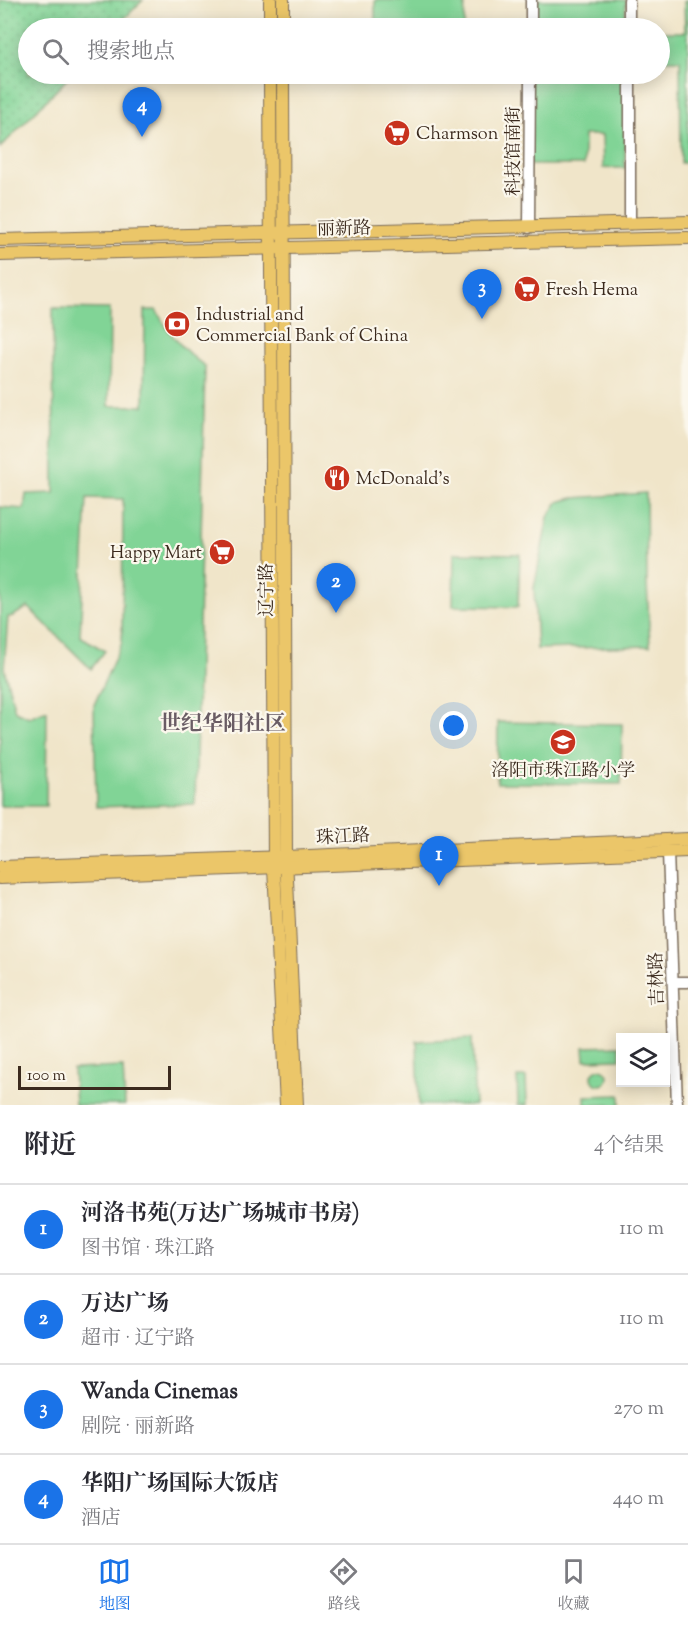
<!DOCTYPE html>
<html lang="zh">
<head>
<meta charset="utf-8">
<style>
	body { margin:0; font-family:"Sorts Mill Goudy","Noto Serif SC",serif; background:#f7f7f7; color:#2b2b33 }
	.controls { position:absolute; right:18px; bottom:18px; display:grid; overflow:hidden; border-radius:0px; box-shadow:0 3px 15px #0003 }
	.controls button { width:54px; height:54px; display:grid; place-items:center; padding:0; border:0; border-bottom:2px solid #e1e1e2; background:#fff; color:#2b2b33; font:30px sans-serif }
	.scale { position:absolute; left:18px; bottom:15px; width:153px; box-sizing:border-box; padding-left:6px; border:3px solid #3b2a1e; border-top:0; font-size:16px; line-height:21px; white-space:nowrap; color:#3b2a1e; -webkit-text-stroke:4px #fbf7ec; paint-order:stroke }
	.you { position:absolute; left:454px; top:726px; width:21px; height:21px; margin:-15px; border:4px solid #fff; border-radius:50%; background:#1a73e8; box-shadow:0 0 0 9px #1a73e833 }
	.badge { display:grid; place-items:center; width:39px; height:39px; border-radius:50%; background:#1a73e8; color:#fff; font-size:20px; font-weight:700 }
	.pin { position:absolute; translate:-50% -50px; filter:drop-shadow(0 2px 3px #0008) }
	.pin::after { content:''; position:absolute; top:32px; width:21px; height:18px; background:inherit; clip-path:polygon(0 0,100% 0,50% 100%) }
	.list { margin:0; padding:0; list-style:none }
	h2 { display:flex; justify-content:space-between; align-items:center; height:78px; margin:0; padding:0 24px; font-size:26px }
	h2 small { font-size:20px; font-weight:400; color:#7c7c81 }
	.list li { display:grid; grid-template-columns:39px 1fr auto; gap:18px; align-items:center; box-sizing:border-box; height:90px; padding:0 24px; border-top:2px solid #e1e1e2 }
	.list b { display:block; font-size:22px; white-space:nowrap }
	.list p { margin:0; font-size:20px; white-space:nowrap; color:#7c7c81 }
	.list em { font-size:20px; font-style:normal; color:#7c7c81 }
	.icon { flex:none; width:33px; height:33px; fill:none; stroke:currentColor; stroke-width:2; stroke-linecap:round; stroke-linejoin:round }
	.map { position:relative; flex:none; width:688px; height:1105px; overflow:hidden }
	.search { position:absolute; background:#fff; box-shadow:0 3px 15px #0003; left:18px; right:18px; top:18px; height:66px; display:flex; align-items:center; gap:15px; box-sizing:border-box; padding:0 21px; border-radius:33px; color:#7c7c81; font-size:22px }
	.sheet { height:438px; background:#fff }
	nav { display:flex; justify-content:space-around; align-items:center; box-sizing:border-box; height:84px; border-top:2px solid #e1e1e2; background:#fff; font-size:16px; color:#7c7c81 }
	nav a { display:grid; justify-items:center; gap:3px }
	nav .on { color:#1a73e8 }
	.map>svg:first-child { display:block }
</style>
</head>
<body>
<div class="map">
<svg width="688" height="1105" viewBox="0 0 688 1105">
	<defs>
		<pattern id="park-dots" width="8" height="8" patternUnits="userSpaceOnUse" patternTransform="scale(1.5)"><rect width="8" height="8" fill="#81d496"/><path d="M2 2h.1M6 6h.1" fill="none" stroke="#70b681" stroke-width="1.8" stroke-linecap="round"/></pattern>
	</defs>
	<rect width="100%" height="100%" fill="#fbf7ec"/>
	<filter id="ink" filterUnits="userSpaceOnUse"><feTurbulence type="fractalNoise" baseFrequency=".0167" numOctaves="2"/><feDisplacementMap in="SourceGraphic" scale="12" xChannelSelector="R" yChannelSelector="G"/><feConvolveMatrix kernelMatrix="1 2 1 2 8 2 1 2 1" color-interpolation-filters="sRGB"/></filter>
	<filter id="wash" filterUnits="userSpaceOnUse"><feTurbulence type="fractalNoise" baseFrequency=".008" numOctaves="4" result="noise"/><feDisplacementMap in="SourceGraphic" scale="24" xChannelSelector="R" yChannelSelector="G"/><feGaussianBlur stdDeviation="1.35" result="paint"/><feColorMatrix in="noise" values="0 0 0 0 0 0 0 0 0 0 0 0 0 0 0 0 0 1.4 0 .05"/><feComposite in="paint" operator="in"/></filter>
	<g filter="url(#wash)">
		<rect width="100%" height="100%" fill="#f0e5c9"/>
		<g fill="#81d496" stroke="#5e7f5a" stroke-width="1.5">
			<polygon points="375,0 465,0 464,28 375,28"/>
			<polygon points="531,0 626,0 625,28 531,28"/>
			<polygon points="684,0 688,0 688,163 681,163 680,60 660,60 660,32 685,32"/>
			<polygon points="530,74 625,74 625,168 603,168 602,135 584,135 584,165 530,165"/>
			<path d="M53 308 110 309 109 406H144L145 310H156C169 333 183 351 205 366L195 804 96 807 94 705 122 642 123 499 87 498 80 636 105 651 91 669 28 607 13 616 8 617 4 668 15 711 29 717 47 710 46 806H0V507L24 509 26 494 54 493Z"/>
			<polygon points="646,493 647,583 650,646 537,649 534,588 548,517 558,502 573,498"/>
			<polygon points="454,553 520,554 518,607 453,606"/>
			<polygon points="498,722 622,724 621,784 497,783"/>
			<polygon points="472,1038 475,1105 419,1105 417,1041"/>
			<polygon points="620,1046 620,1059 585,1060 584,1047"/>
			<polygon points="123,1067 125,1105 75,1105 73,1069"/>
			<circle cx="600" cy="1077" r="8"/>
			<polygon points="517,1077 526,1077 527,1105 518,1105"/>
			<polygon points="620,1095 620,1105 585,1105 585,1096"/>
		</g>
		<polygon fill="url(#park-dots)" stroke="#5e7f5a" stroke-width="1.5" points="0,0 143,0 115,28 28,28 28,74 72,74 0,148"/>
	</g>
	<g filter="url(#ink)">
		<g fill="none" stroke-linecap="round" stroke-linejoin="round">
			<defs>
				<g id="minor">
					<polyline points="629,0 629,28"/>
					<polyline points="531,28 531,0"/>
					<polyline points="630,74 630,224"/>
					<polyline points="529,228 530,74"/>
					<polyline points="668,852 677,1105"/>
					<polyline points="673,982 688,982"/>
				</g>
				<g id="major">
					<polyline points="270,0 270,28"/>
					<polyline points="283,28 283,0"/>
					<polyline points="270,74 274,868 286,1105"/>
					<polyline points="283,74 286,857 297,1105"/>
					<polyline points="0,240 688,222"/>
					<polyline points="0,255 688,238"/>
					<polyline points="0,867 286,857 688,839"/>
					<polyline points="0,878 688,851"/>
				</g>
			</defs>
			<use href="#minor" stroke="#7a6b5a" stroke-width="13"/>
			<use href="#major" stroke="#7a6b5a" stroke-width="14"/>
			<use href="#minor" stroke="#fff" stroke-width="10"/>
			<use href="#major" stroke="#ebc669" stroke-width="12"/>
		</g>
	</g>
	<defs>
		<symbol id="supermarket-disc" viewBox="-11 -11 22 22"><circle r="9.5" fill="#c8321e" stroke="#fbf7ec"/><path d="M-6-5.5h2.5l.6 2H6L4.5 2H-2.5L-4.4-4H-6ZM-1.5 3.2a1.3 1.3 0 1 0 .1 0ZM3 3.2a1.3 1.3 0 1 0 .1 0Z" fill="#fff"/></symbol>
		<symbol id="bank-disc" viewBox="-11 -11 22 22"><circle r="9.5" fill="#c8321e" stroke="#fbf7ec"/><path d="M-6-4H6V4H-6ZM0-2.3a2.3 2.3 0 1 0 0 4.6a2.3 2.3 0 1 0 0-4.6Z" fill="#fff"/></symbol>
		<symbol id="restaurant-disc" viewBox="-11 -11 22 22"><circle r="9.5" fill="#c8321e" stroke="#fbf7ec"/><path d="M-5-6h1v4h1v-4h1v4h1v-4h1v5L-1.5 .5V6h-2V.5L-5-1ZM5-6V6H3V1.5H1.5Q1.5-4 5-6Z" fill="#fff"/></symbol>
		<symbol id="school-disc" viewBox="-11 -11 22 22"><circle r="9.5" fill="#c8321e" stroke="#fbf7ec"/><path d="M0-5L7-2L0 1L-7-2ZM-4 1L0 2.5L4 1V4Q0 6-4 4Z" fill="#fff"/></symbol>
	</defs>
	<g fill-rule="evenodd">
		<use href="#supermarket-disc" x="382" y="118" width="30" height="30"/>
		<use href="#supermarket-disc" x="512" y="274" width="30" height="30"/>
		<use href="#bank-disc" x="162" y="309" width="30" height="30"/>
		<use href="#restaurant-disc" x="322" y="463" width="30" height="30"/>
		<use href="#supermarket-disc" x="207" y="537" width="30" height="30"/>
		<use href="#school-disc" x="548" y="727" width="30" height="30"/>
	</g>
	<g text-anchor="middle" stroke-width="4.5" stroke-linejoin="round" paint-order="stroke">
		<g font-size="18" fill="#3b2a1e" stroke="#fbf7ec" text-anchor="start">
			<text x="416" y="139">Charmson</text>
			<text x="546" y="295">Fresh Hema</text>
			<text x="196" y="320">Industrial and<tspan x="196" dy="21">Commercial Bank of China</tspan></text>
			<text x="356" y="484">McDonald's</text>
			<text x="202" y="558" text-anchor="end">Happy Mart</text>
			<text x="563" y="776" text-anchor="middle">洛阳市珠江路小学</text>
		</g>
		<g font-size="18" fill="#3b2a1e" stroke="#fbf7ec">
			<text transform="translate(513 151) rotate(-90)" y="6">科技馆南街</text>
			<text transform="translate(344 228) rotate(-1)" y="6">丽新路</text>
			<text transform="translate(266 590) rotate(-90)" y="6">辽宁路</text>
			<text transform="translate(343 836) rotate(-3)" y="6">珠江路</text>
			<text transform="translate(656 979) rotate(-92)" y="6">吉林路</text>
		</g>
		<g font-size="21" font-weight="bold" fill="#695c64" stroke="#fbf7ec">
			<text x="223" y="730">世纪华阳社区</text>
		</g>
	</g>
</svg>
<div class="controls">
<button><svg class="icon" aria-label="layers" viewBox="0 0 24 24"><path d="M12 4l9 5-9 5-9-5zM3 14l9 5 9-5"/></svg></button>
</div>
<div class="scale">100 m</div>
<div class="you"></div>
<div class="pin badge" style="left:439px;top:886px">1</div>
<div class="pin badge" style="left:336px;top:613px">2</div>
<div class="pin badge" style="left:482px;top:319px">3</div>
<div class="pin badge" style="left:142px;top:137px">4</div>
<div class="search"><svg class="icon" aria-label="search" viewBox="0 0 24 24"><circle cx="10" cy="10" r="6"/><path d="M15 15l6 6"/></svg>搜索地点</div>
</div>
<section class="sheet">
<h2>附近<small>4个结果</small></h2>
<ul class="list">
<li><span class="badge">1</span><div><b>河洛书苑(万达广场城市书房)</b><p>图书馆 · 珠江路</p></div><em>110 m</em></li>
<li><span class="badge">2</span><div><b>万达广场</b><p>超市 · 辽宁路</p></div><em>110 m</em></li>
<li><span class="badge">3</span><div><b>Wanda Cinemas</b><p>剧院 · 丽新路</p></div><em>270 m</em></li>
<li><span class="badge">4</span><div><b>华阳广场国际大饭店</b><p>酒店</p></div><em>440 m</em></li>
</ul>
</section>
<nav>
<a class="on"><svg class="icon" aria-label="map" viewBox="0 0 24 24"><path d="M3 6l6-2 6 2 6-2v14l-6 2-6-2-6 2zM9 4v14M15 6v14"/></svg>地图</a>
<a><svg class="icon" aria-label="directions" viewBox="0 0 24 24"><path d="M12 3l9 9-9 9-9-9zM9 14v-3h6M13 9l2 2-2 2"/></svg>路线</a>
<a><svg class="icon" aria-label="saved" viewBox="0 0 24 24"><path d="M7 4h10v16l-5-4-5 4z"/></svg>收藏</a>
</nav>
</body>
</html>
